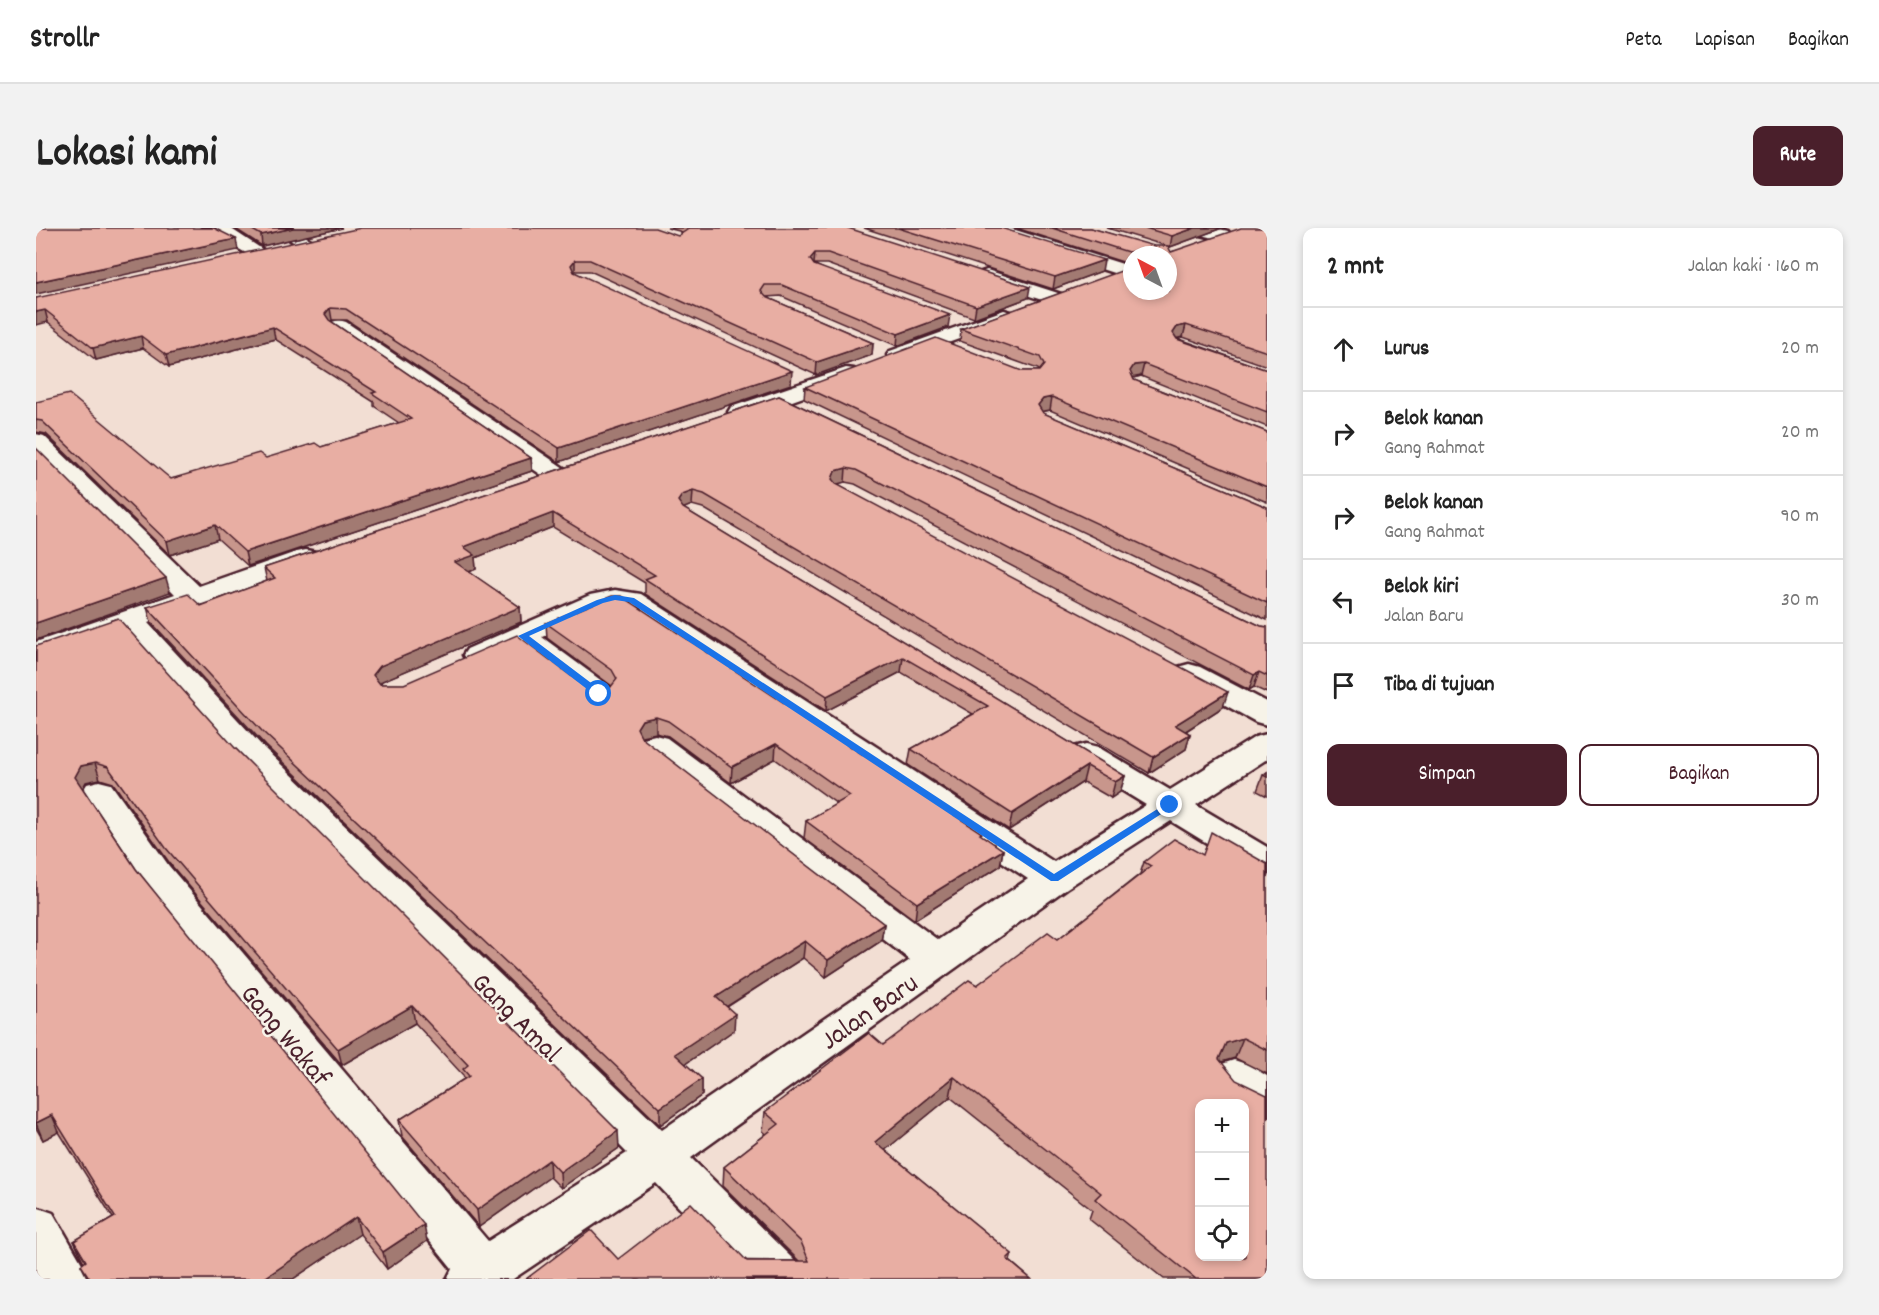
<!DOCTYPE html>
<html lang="id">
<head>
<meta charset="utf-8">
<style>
	body { margin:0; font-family:Dekko,sans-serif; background:#f2f2f2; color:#222 }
	.controls { position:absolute; right:18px; bottom:18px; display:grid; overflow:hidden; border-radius:12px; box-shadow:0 3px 9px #0003 }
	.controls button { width:54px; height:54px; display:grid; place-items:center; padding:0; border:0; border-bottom:2px solid #e0e0e0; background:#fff; color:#222; font:30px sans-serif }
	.compass { position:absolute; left:1087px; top:18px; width:54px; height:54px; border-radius:50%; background:#fff; box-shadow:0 3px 9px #0003; rotate:319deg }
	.stop { position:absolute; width:18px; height:18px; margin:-14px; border:4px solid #1a73e8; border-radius:50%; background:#fff }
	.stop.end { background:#1a73e8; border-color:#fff; box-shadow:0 2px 6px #0008 }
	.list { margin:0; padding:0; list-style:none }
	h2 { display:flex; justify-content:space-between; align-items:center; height:78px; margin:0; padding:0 24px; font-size:26px }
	h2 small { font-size:20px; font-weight:400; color:#767676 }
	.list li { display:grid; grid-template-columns:39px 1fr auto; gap:18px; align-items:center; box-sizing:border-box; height:84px; padding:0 24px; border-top:2px solid #e0e0e0 }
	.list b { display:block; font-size:22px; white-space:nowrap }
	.list p { margin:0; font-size:20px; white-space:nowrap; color:#767676 }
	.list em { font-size:20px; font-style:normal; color:#767676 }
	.actions { display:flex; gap:12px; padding:18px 24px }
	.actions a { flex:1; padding:14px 0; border:2px solid #4a1f2b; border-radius:12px; text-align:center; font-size:21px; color:#4a1f2b }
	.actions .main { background:#4a1f2b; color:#fff }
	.icon { flex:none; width:33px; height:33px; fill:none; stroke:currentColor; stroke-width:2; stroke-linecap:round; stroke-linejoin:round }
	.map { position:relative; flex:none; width:1231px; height:1051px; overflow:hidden; border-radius:12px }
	header { display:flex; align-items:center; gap:36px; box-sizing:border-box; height:84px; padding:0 30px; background:#fff; border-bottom:2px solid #e0e0e0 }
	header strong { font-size:28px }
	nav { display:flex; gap:33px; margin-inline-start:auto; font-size:21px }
	.intro { display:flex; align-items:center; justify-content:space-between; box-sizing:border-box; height:144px; padding:0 36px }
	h1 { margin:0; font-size:42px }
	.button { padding:15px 27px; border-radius:12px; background:#4a1f2b; color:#fff; font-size:21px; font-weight:700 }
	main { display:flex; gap:36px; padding:0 36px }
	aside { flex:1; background:#fff; border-radius:12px; box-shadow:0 3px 9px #0003 }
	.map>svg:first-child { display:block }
</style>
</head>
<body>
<header>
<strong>Strollr</strong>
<nav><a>Peta</a><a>Lapisan</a><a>Bagikan</a></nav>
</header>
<div class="intro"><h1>Lokasi kami</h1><a class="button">Rute</a></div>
<main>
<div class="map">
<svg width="1231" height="1051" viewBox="0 0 1231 1051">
	<rect width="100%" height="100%" fill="#f2ded3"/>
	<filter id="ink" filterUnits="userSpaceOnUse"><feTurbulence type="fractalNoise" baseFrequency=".0167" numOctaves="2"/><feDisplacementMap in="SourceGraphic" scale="12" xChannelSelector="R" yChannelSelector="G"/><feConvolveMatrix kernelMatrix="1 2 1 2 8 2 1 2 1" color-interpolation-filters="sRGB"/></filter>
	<g filter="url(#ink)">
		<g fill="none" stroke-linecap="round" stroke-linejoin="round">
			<defs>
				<g id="minor">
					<polygon points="166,0 194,0 232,25 223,30 217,29"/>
					<polygon points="236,0 256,0 280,15 277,19 265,19"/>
					<polygon points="948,0 973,0 1096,39 1096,47 1084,47 950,4"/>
					<polygon points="1150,0 1178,0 1192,3 1195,7 1186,12 1152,4"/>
					<polygon points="951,42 1025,66 1028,70 1018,76 945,52 942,48 945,44"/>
					<polygon points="968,82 975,84 978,88 975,92 868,131 854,131 851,127 854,123"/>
					<polygon points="303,92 310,94 528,240 531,245 528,250 519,252 510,250 296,102 293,98 296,94"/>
					<polygon points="810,140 818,141 821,146 818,151 711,189 695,189 692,184 695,179"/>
					<polygon points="0,206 8,208 163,358 260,324 270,322 280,324 284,330 280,336 112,395 228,520 626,902 874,732 607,524 603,517 607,510 619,507 631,510 902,712 992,651 587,380 572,380 506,409 574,459 579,466 574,473 563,475 552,473 483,420 453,433 442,436 431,433 427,427 431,421 554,367 579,362 605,366 1018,634 1110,577 1038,533 1033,526 1038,519 1050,516 1062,519 1134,562 1219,509 1231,506 1231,531 1160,577 1231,619 1231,647 1218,644 1135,593 1031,660 655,930 761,1035 769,1051 711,1051 620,955 477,1051 411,1051 416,1041 107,656 46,564 51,556 63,553 75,556 133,638 452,1013 591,925 204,534 88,403 0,433 0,414 139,366 0,226"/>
					<polygon points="1153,436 1164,439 1231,474 1231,497 1220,494 1142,451 1138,445 1142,439"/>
					<path d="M1198 832 1213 837 1231 848V889L1208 879V876C1194 874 1183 861 1177 849L1183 837Z"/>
					<polygon points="0,979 17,985 55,1051 4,1051 0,1045"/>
				</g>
			</defs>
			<use href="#minor" stroke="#4a1f2b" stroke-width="5"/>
			<use href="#minor" fill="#f7f3e8" fill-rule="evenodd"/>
		</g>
		<g fill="#c8968c" stroke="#4a1f2b" stroke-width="1.5">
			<polygon points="198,0 306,0 226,18"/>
			<polygon points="631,0 812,0 992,70 938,90 791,36 777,36 912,99 861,118 745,68 730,69 837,115 836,127 780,147 554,43 539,43 538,44 755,156 523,234 311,92 296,92 295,93 495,230 496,243 212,338 182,311 134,327 10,206 0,204 0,174 135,251 230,230 285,219 363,195 338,178 338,174 239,111 133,139 107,120 60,132 12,94 0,70 642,8 646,5 643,3"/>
			<polygon points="828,0 965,0 1066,43 1017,61"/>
			<polygon points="980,0 1055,0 1135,24 1231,0 1231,138 1147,109 1141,110 1231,142 1231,199 1105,148 1097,150 1098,152 1231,204 1231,274 1014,182 1006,184 1007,185 1231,279 1231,392 768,171 769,159 986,143 1003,143 1002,141 924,113 925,101 1132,27 1096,27 1096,34 1090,35"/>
			<polygon points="1071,0 1186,0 1134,19"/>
			<polygon points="743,168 1225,398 1231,399 1231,465 1218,459 1213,462 819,256 809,254 800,256 1187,479 1150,503 1154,506 1150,521 1113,545 667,280 656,277 647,280 1089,548 1084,564 1075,570 1047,554 973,602 872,537 875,521 937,486 865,444 790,483 609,366 609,355 517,299 439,330 440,341 433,344 484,379 485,394 346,453 344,456 550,459 562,462 574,460 576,458 511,410 510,395 946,608 967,622 964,638 879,692 768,610 770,593 801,576 739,531 695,555 632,508 620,505 606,508 605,510 848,696 845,713 790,749 767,730 691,779 698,802 649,836 666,851 666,867 624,897 230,518 115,394 111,379 165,378 231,353 228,340"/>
			<polygon points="0,418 199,520 583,920 525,960 514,949 443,999 366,908 363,892 428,851 427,847 379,795 306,837 135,637 77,555 64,551 50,554 47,561 100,641 391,1013 351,1041 324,1006 257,1051 52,1051 45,1037 48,1035 38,1013 77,990 23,904 7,912 0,900"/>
			<polygon points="1231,544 1231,568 1221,563 1227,547"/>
			<polygon points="1167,627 1231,636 1231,846 1199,830 1185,834 1231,1051 1128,1051 1053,991 1056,982 914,869 849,922 976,1026 974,1033 995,1051 582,1031 763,1033 687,958 688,939 730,906 727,903 729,884 847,817 941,757 1022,711 1104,646 1108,634"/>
		</g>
		<g fill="#a27a72" stroke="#4a1f2b" stroke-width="1.5">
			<polygon points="257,0 306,0 226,18 225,7"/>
			<polygon points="1159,0 1186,0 1134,19 1136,8"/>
			<polygon points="200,11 202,22 0,66 0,54"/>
			<polygon points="779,25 778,36 773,42 774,31"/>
			<polygon points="539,32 539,43 535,48 535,37"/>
			<polygon points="1068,32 1066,43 1017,61 1019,49"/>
			<polygon points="994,59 992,70 938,90 940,78"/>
			<polygon points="294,80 296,92 291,98 289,86"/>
			<polygon points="9,82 12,94 0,97 0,84"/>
			<polygon points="914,87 912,99 861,118 862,106"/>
			<polygon points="1150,97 1147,109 1138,111 1137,105 1141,99"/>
			<polygon points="237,99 239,111 133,139 130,127"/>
			<polygon points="105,108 107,120 60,132 57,120"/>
			<polygon points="837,115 836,127 780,147 781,134"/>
			<polygon points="1108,136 1105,148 1095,150 1094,143 1098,137"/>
			<polygon points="756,143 755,156 523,234 523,220"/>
			<polygon points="1016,169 1014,182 1004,184 1002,177 1007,171"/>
			<polygon points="495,230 496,243 212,338 209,324"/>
			<polygon points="810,240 809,254 798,257 796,251 799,243"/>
			<polygon points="657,263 656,277 646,281 642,273 646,267"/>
			<polygon points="517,285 517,299 439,330 440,341 420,349 419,334 428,319"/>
			<polygon points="179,297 182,311 134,327 131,313"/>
			<polygon points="130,350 134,364 0,412 0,395"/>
			<polygon points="484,379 485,394 346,453 340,462 337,447 344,438"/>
			<polygon points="867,429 865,444 790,483 791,468"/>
			<polygon points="1223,444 1218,459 1213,462 1218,447"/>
			<polygon points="1192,464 1187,479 1134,513 1139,497"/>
			<polygon points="620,489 620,505 606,508 601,516 601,500 606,492"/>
			<polygon points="1154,506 1150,521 1113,545 1117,529"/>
			<polygon points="740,516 739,531 695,555 696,539"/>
			<polygon points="59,535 64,551 50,554 44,565 39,549 45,538"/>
			<polygon points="1051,538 1047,554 973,602 976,586"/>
			<polygon points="1089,548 1084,564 1075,570 1079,554"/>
			<polygon points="967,622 964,638 879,692 881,675"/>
			<polygon points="848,696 845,713 790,749 792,732"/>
			<polygon points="769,713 767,730 679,786 680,769"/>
			<polygon points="376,778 379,795 306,837 302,821"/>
			<polygon points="699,786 698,802 639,843 639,826"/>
			<polygon points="1207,810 1199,830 1182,835 1183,831 1190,815"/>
			<polygon points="918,849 914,869 836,933 839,914"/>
			<polygon points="666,851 666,867 624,897 624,880"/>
			<polygon points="16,887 23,904 7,912 0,895"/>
			<polygon points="582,903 583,920 525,960 524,944"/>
			<polygon points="513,932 514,949 443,999 441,982"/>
			<polygon points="320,989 324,1006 257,1051 227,1051"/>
			<polygon points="388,997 391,1013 351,1041 347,1024"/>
		</g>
		<g fill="#e8aea3" stroke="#4a1f2b" stroke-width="1.5" fill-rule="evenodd">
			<polygon points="0,0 178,0 200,11 0,54"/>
			<polygon points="213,0 257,0 225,7"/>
			<polygon points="325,0 619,0 642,8 654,0 812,0 994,59 940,78 792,25 779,25 774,31 778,37 914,87 862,106 746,57 729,57 725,63 730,69 837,115 781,134 554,32 539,32 535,37 538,44 756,143 523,220 310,81 294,80 289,86 293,92 495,230 209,324 179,297 131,313 6,193 0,192 0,174 33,166 135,251 223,225 230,230 279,215 285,219 375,191 336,165 340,164 237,99 130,127 105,108 57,120 9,82 0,84 0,70"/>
			<polygon points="862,0 965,0 1068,32 1019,49"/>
			<polygon points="1016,0 1055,0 1118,18 1132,18 1135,24 1205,0 1231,0 1231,124 1150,97 1141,99 1137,105 1141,111 1231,142 1231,184 1108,136 1098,137 1094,143 1098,152 1231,204 1231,259 1016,169 1007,171 1002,177 1007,185 1231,279 1231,375 769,159 900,110 986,143 1003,143 1008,137 1004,129 925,101 1096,39 1096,63 1132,63 1132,27 1100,27 1100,23 1092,24"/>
			<polygon points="1109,0 1159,0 1136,8"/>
			<polygon points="743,168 1225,398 1231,399 1231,448 1223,444 1218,447 820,242 810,240 799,243 796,251 800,256 1192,464 1139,497 1154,506 1117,529 668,266 657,263 646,267 642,273 647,280 1089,548 1079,554 1051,538 976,586 875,521 952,478 867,429 791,468 609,351 619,347 517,285 428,319 439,327 419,334 484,379 344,438 337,447 344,456 368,456 481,407 550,459 562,462 574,460 581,451 576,442 510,395 576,368 586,368 946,605 944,606 967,622 881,675 770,593 814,568 740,516 696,539 632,493 620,489 606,492 601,500 606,510 848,696 792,732 769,713 680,769 699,786 639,826 666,851 624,880 226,503 111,379 152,366 165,378 239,350 228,340"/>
			<polygon points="0,220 130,350 0,395"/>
			<polygon points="82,390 199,520 582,903 524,944 513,932 441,982 363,892 433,848 427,841 432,837 376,778 302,821 130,620 72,539 59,535 45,538 39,549 100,641 388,997 347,1024 320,989 227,1051 54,1051 45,1037 50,1033 38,1013 79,989 16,887 0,895 0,418"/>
			<polygon points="1231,544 1231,549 1227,547"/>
			<path d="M1175 604 1231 636V822L1207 810 1190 815 1183 831 1200 852 1231 867V1051H1160L1059 971 1065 965 918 849 839 914 976 1026 971 1031 995 1051H490L555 1002 582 1031 655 975 711 1033H773L765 1014 688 939 743 896 729 884 833 805 847 817 933 752 941 757 1012 704 1022 711 1115 638 1108 634 1138 611 1167 627ZM1164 876H1209V1029H1164Z"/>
		</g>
	</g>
	<polygon fill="#1a73e8" points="579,367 598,370 1018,646 1131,575 1139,577 1022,653 1015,653 593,374 579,372 567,375 493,408 567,464 567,468 560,468 482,408 561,372"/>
	<g text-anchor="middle" stroke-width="5" stroke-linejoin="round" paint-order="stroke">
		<g font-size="28" fill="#4a1f2b" stroke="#f7f3e8">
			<text transform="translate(832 782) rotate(-35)" y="10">Jalan Baru</text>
			<text transform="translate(482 788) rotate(45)" y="10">Gang Amal</text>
			<text transform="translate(251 806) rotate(50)" y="10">Gang Wakaf</text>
		</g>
	</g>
</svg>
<div class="controls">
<button>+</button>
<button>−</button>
<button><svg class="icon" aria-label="locate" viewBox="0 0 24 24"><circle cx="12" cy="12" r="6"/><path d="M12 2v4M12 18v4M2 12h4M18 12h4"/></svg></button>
</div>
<svg class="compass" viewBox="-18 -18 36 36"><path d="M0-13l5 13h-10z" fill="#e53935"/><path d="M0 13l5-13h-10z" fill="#767676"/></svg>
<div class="stop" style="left:563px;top:466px"></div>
<div class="stop end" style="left:1134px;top:577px"></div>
</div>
<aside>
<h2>2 mnt<small>Jalan kaki · 160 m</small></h2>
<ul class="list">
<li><svg class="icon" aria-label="ahead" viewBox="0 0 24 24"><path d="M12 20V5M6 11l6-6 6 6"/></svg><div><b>Lurus</b></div><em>20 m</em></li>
<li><svg class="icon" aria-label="right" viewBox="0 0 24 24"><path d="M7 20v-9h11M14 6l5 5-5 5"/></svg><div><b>Belok kanan</b><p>Gang Rahmat</p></div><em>20 m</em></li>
<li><svg class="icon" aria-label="right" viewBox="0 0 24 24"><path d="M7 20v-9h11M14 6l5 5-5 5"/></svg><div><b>Belok kanan</b><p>Gang Rahmat</p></div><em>90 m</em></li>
<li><svg class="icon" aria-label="left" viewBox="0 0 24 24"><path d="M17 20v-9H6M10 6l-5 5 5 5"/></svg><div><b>Belok kiri</b><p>Jalan Baru</p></div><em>30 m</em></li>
<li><svg class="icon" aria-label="arrive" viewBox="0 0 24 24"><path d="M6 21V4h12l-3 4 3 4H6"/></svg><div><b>Tiba di tujuan</b></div></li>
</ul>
<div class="actions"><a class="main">Simpan</a><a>Bagikan</a></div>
</aside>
</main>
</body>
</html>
